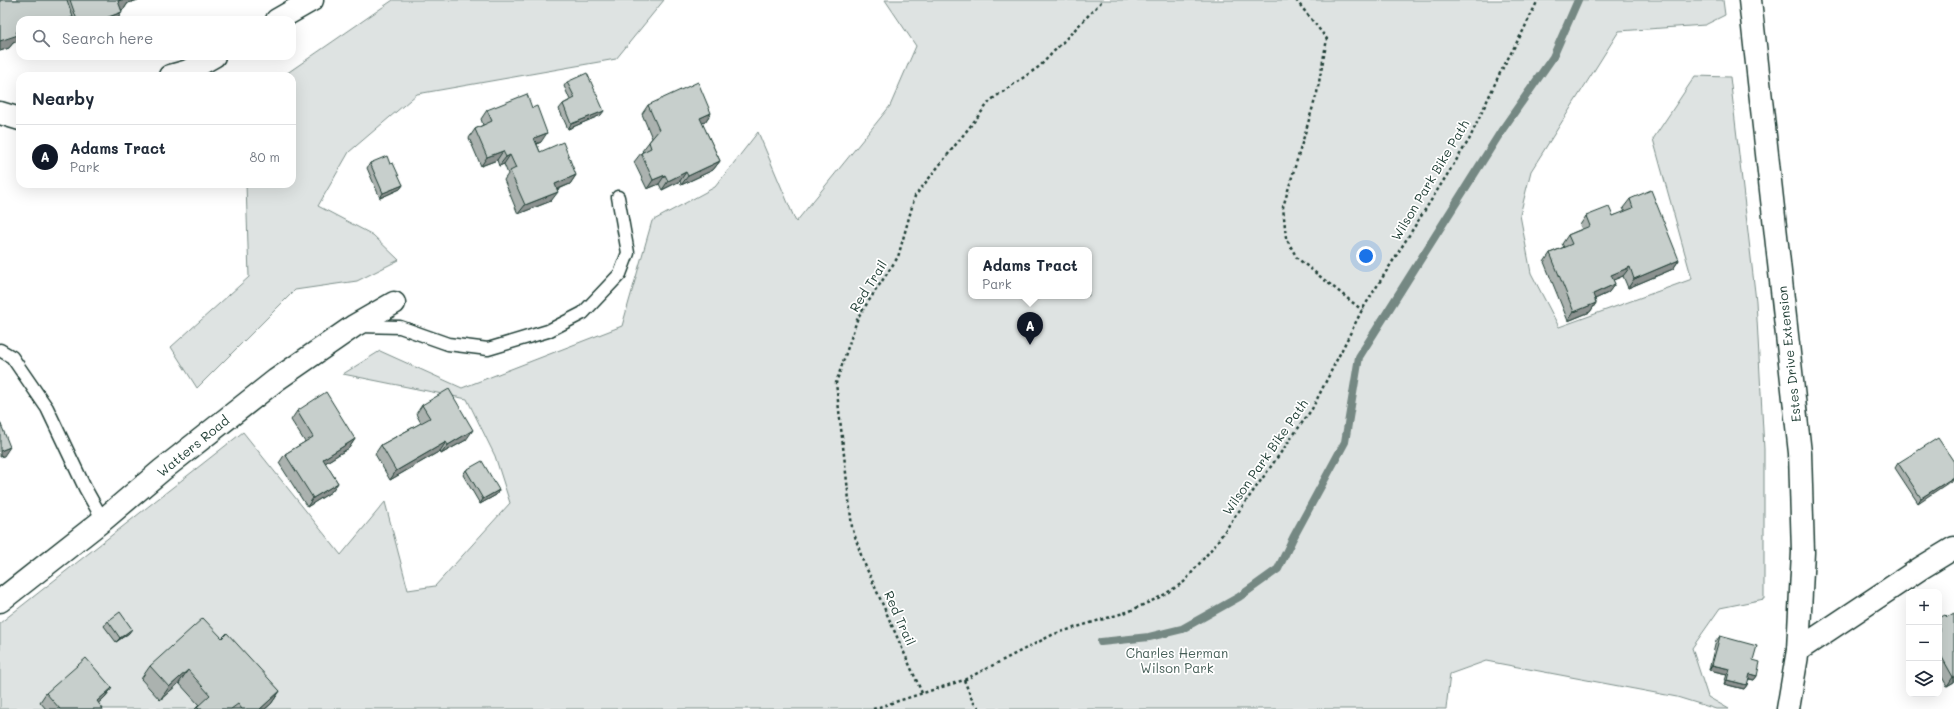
<!DOCTYPE html>
<html lang="en">
<head>
<meta charset="utf-8">
<style>
	body { margin:0; font-family:Mali,sans-serif; background:#f2f2f3; color:#1f2937 }
	.controls { position:absolute; right:12px; bottom:12px; display:grid; overflow:hidden; border-radius:8px; box-shadow:0 4px 16px #0002 }
	.controls button { width:36px; height:36px; display:grid; place-items:center; padding:0; border:0; border-bottom:1px solid #e0e1e3; background:#fff; color:#1f2937; font:20px sans-serif }
	.you { position:absolute; left:1366px; top:256px; width:14px; height:14px; margin:-10px; border:3px solid #fff; border-radius:50%; background:#1a73e8; box-shadow:0 0 0 6px #1a73e833 }
	.badge { display:grid; place-items:center; width:26px; height:26px; border-radius:50%; background:#111827; color:#fff; font-size:13px; font-weight:700 }
	.pin { position:absolute; translate:-50% -33px; filter:drop-shadow(0 1px 2px #0008) }
	.pin::after { content:''; position:absolute; top:21px; width:14px; height:12px; background:inherit; clip-path:polygon(0 0,100% 0,50% 100%) }
	.popup { position:absolute; left:968px; top:247px; width:124px; height:52px; box-sizing:border-box; display:grid; place-content:center; border-radius:8px; background:#fff; filter:drop-shadow(0 1px 3px #0005); font-size:13px; white-space:nowrap; color:#747a83 }
	.popup b { font-size:15px; color:#1f2937 }
	.popup::after { content:''; position:absolute; left:50%; top:100%; margin-left:-8px; border:8px solid transparent; border-top-color:#fff }
	.list { margin:0; padding:0; list-style:none }
	h2 { display:flex; justify-content:space-between; align-items:center; height:52px; margin:0; padding:0 16px; font-size:17px }
	h2 small { font-size:13px; font-weight:400; color:#747a83 }
	.list li { display:grid; grid-template-columns:26px 1fr auto; gap:12px; align-items:center; box-sizing:border-box; height:64px; padding:0 16px; border-top:1px solid #e0e1e3 }
	.list b { display:block; font-size:15px; white-space:nowrap }
	.list p { margin:0; font-size:13px; white-space:nowrap; color:#747a83 }
	.list em { font-size:13px; font-style:normal; color:#747a83 }
	.icon { flex:none; width:22px; height:22px; fill:none; stroke:currentColor; stroke-width:2; stroke-linecap:round; stroke-linejoin:round }
	.map { position:relative; flex:none; width:1954px; height:709px; overflow:hidden }
	.search { position:absolute; background:#fff; box-shadow:0 4px 16px #0002; left:16px; top:16px; width:280px; height:44px; display:flex; align-items:center; gap:10px; box-sizing:border-box; padding:0 14px; border-radius:12px; color:#747a83; font-size:15px }
	.panel { position:absolute; background:#fff; box-shadow:0 4px 16px #0002; left:16px; top:72px; width:280px; height:116px; border-radius:12px }
	.map>svg:first-child { display:block }
</style>
</head>
<body>
<div class="map">
<svg width="1954" height="709" viewBox="0 0 1954 709">
	<rect width="100%" height="100%" fill="#fff"/>
	<filter id="ink" filterUnits="userSpaceOnUse"><feTurbulence type="fractalNoise" baseFrequency=".025" numOctaves="2"/><feDisplacementMap in="SourceGraphic" scale="8" xChannelSelector="R" yChannelSelector="G"/><feConvolveMatrix kernelMatrix="1 2 1 2 8 2 1 2 1" color-interpolation-filters="sRGB"/></filter>
	<g filter="url(#ink)">
		<g fill="#dee3e2" stroke="#7e908b" fill-rule="evenodd">
			<polygon points="393,0 664,0 616,59 417,94 349,152 318,206 373,235 399,260 357,281 295,290 197,388 171,347 249,277 246,184 292,184 292,76 283,76"/>
			<path d="M885 0H1723L1725 15 1705 25 1619 31 1531 171 1520 215 1531 273 1559 327 1692 279 1653 139 1695 76 1730 77 1756 301 1764 449V599L1720 608 1692 648 1708 697 1729 709H1716L1677 697 1486 661 1450 674 1446 709H0V623L243 432 341 555 385 502 408 590 435 586 510 503 495 456 467 399 343 374 380 351 462 388 622 326 652 221 715 187 758 132 796 222 890 106 916 46ZM971 250H1089V296H971Z"/>
		</g>
		<g fill="none" stroke-linecap="round" stroke-linejoin="round">
			<polyline stroke="#758883" stroke-width="8" points="1101,642 1149,637 1182,629 1239,597 1278,569 1293,538 1345,442 1359,357 1502,130 1553,57 1578,0"/>
			<defs>
				<g id="lane">
					<polyline points="359,326 400,327 448,344 488,349 548,331 583,313 620,274 628,253 618,197"/>
					<polyline points="0,350 12,357 47,408 85,488 103,520"/>
				</g>
				<g id="street">
					<polyline points="277,20 312,0"/>
					<polyline points="170,76 188,71 214,56"/>
					<polyline points="0,113 20,119"/>
					<polyline points="0,601 103,520 162,470 276,380 354,326 394,303"/>
					<polyline points="1798,650 1921,568 1954,548"/>
				</g>
				<polyline id="secondary" points="1750,0 1800,453 1803,552 1798,650 1788,709"/>
			</defs>
			<use href="#lane" stroke="#1f3d34" stroke-width="15"/>
			<use href="#street" stroke="#1f3d34" stroke-width="25"/>
			<use href="#secondary" stroke="#1f3d34" stroke-width="25"/>
			<g stroke="#1f3d34" stroke-width="2.5" stroke-dasharray="3 3" stroke-linecap="butt">
				<polyline points="1296,0 1327,39 1317,93 1283,207 1286,238 1297,258 1362,310"/>
				<polyline points="964,680 973,702 980,709"/>
				<polyline points="922,693 862,558 852,527 836,383 858,317 898,257 915,196 991,100 1040,66 1103,0"/>
				<polyline points="873,709 964,680 1054,634 1130,611 1162,596 1184,582 1214,546 1312,409 1362,310 1469,140 1499,75 1523,31 1538,0"/>
			</g>
			<use href="#lane" stroke="#fff" stroke-width="12"/>
			<use href="#street" stroke="#fff" stroke-width="22"/>
			<use href="#secondary" stroke="#fff" stroke-width="22"/>
		</g>
		<g fill="#abb2af" stroke="#1f3d34">
			<polygon points="0,0 138,0 128,3 124,9 121,10 122,12 117,20 20,20 20,40 13,43 9,48 0,51"/>
			<polygon points="567,82 601,115 568,129 559,109 563,104 570,100 564,86"/>
			<polygon points="648,105 711,113 705,122 702,123 720,161 713,170 681,185 680,181 662,190 659,184 647,189 634,162 641,153 643,152 642,151 652,138 642,114"/>
			<polygon points="487,110 541,142 537,144 540,152 576,175 570,184 557,190 551,201 518,214 504,180 508,174 504,164 499,166 497,160 481,166 469,138 475,129 483,125 481,119"/>
			<polygon points="370,163 390,164 403,185 400,189 380,198 367,168"/>
			<polygon points="1630,199 1679,260 1673,269 1628,288 1623,276 1613,280 1615,284 1608,293 1595,299 1596,303 1590,312 1568,321 1544,262 1550,253 1564,247 1562,244 1568,235 1582,229 1580,225 1586,216 1613,216 1625,212 1623,208"/>
			<polygon points="422,405 466,440 441,454 440,451 390,480 375,454 381,445 421,423 416,414"/>
			<polygon points="297,411 355,439 349,448 325,463 338,483 331,492 307,507 279,463 285,454 305,442 291,420"/>
			<polygon points="1954,462 1918,503 1895,468 1898,463"/>
			<polygon points="466,470 499,490 496,495 480,504 463,475"/>
			<polygon points="1947,617 1954,682 1947,686 1939,672 1939,618"/>
			<polygon points="108,621 129,633 116,642 104,626"/>
			<polygon points="1720,636 1753,660 1757,676 1754,680 1748,679 1747,685 1744,689 1724,684 1727,674 1709,670 1716,641"/>
			<polygon points="222,638 280,691 271,704 265,709 195,709 199,705 179,683 160,700 141,679 150,666"/>
			<polygon points="112,688 105,697 98,703 103,709 46,709 40,702 46,693"/>
		</g>
		<g fill="#8b918f" stroke="#1f3d34">
			<polygon points="121,0 138,0 128,3 124,9 109,14 118,1"/>
			<polygon points="122,12 117,20 103,20 103,19"/>
			<polygon points="73,17 71,20 65,20"/>
			<polygon points="20,30 20,40 13,43 9,48 0,51 0,41 16,32"/>
			<polygon points="604,111 601,115 568,129 571,124"/>
			<polygon points="711,113 705,122 694,127 700,118"/>
			<polygon points="547,133 541,142 528,147 534,138"/>
			<polygon points="503,151 497,160 481,166 487,157"/>
			<polygon points="510,155 504,164 499,166 506,157"/>
			<polygon points="720,161 713,170 681,185 688,176"/>
			<polygon points="686,172 680,181 662,190 668,181"/>
			<polygon points="576,175 570,184 548,193 555,184"/>
			<polygon points="665,175 659,184 647,189 653,180"/>
			<polygon points="403,185 400,189 380,198 383,193"/>
			<polygon points="558,192 551,201 518,214 525,205"/>
			<polygon points="1679,260 1673,269 1628,288 1634,279"/>
			<polygon points="1630,267 1623,276 1604,284 1611,275"/>
			<polygon points="1615,284 1608,293 1586,303 1593,294"/>
			<polygon points="1596,303 1590,312 1568,321 1574,312"/>
			<polygon points="473,430 466,440 441,454 448,445"/>
			<polygon points="355,439 349,448 317,468 323,459"/>
			<polygon points="446,442 440,451 390,480 396,471"/>
			<polygon points="10,447 4,456 0,457 0,451"/>
			<polygon points="1954,477 1954,479 1918,503 1921,498"/>
			<polygon points="338,483 331,492 307,507 313,498"/>
			<polygon points="499,490 496,495 480,504 483,499"/>
			<polygon points="132,629 129,633 116,642 120,638"/>
			<polygon points="1712,665 1730,669 1727,674 1709,670"/>
			<polygon points="188,670 179,683 160,700 169,687"/>
			<polygon points="1750,674 1757,676 1754,680 1746,678"/>
			<polygon points="1953,677 1954,677 1954,682 1947,686"/>
			<polygon points="1727,680 1747,685 1744,689 1724,684"/>
			<polygon points="112,688 105,697 92,709 97,701"/>
			<polygon points="280,691 271,704 265,709 260,709"/>
		</g>
		<g fill="#c7cfcc" stroke="#1f3d34">
			<polygon points="0,0 67,0 73,17 65,20 20,20 20,30 16,32 18,35 0,41"/>
			<polygon points="70,0 121,0 118,1 122,12 103,19 103,20 77,20"/>
			<polygon points="587,73 604,111 571,124 563,104 575,98 567,82"/>
			<polygon points="698,82 711,113 700,118 720,161 688,176 686,172 668,181 665,175 653,180 641,153 651,148 649,142 659,130 648,105"/>
			<polygon points="527,94 532,108 537,106 547,133 534,138 540,152 563,142 576,175 555,184 558,192 525,205 510,171 516,168 510,155 506,157 503,151 487,157 475,129 492,121 487,110"/>
			<polygon points="387,156 390,164 393,163 403,185 383,193 370,163"/>
			<polygon points="1651,190 1679,260 1634,279 1630,267 1611,275 1615,284 1593,294 1596,303 1574,312 1550,253 1572,244 1568,235 1590,226 1586,216 1609,207 1613,216 1633,208 1630,199"/>
			<polygon points="449,389 473,430 448,445 446,442 396,471 381,445 430,418 422,405"/>
			<polygon points="326,392 355,439 323,459 338,483 313,498 285,454 313,437 297,411"/>
			<polygon points="0,422 10,447 0,451"/>
			<polygon points="1938,438 1954,462 1954,477 1921,498 1898,463"/>
			<polygon points="482,461 499,490 483,499 466,470"/>
			<polygon points="120,612 132,629 120,638 108,621"/>
			<polygon points="1954,613 1954,677 1953,677 1939,652 1939,618 1945,615 1947,617"/>
			<polygon points="203,618 222,638 227,633 280,691 260,709 242,709 238,704 231,709 199,709 197,707 210,695 188,670 169,687 150,666"/>
			<polygon points="1720,636 1757,646 1753,660 1760,662 1757,676 1750,674 1747,685 1727,680 1730,669 1712,665"/>
			<polygon points="86,658 112,688 97,701 103,709 60,709 46,693"/>
		</g>
	</g>
	<g text-anchor="middle" stroke-width="3.5" stroke-linejoin="round" paint-order="stroke">
		<g font-size="13" fill="#1f3d34" stroke="#fff">
			<text transform="translate(1430 180) rotate(-59)" y="5">Wilson Park Bike Path</text>
			<text transform="translate(868 286) rotate(-58)" y="5">Red Trail</text>
			<text transform="translate(1789 354) rotate(-96)" y="5">Estes Drive Extension</text>
			<text transform="translate(193 446) rotate(-39)" y="5">Watters Road</text>
			<text transform="translate(1265 457) rotate(-55)" y="5">Wilson Park Bike Path</text>
			<text transform="translate(900 618) rotate(66)" y="5">Red Trail</text>
		</g>
		<g font-size="13" fill="#455e57" stroke="#fff">
			<text x="1177" y="658">Charles Herman<tspan x="1177" dy="15">Wilson Park</tspan></text>
		</g>
	</g>
</svg>
<div class="controls">
<button>+</button>
<button>−</button>
<button><svg class="icon" aria-label="layers" viewBox="0 0 24 24"><path d="M12 4l9 5-9 5-9-5zM3 14l9 5 9-5"/></svg></button>
</div>
<div class="you"></div>
<div class="pin badge" style="left:1030px;top:345px">A</div>
<div class="popup"><b>Adams Tract</b>Park</div>
<div class="search"><svg class="icon" aria-label="search" viewBox="0 0 24 24"><circle cx="10" cy="10" r="6"/><path d="M15 15l6 6"/></svg>Search here</div>
<section class="panel">
<h2>Nearby<small></small></h2>
<ul class="list">
<li><span class="badge">A</span><div><b>Adams Tract</b><p>Park</p></div><em>80 m</em></li>
</ul>
</section>
</div>
</body>
</html>
